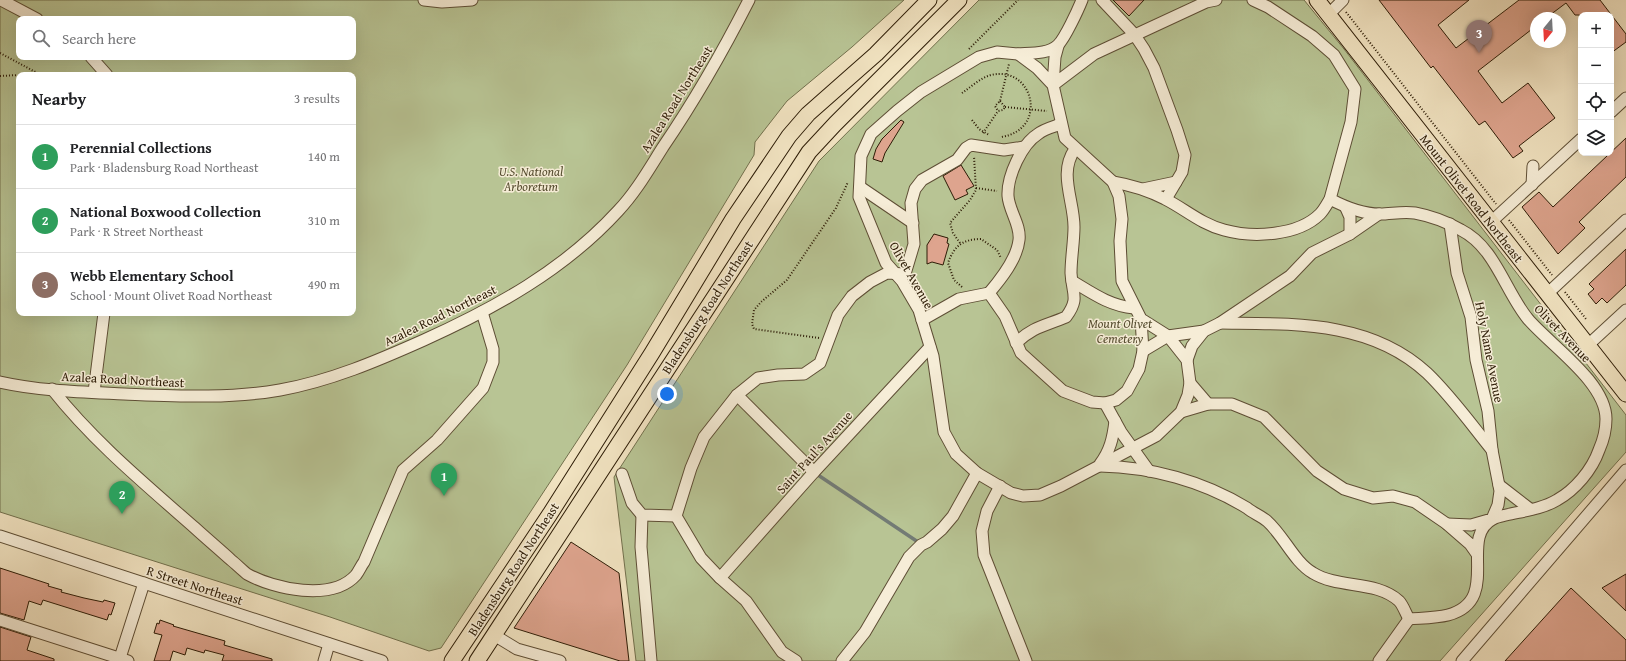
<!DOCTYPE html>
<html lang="en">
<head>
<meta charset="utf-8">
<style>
	body { margin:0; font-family:"Gentium Book Plus",serif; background:#f6f6f6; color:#202124 }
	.controls { position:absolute; right:12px; top:12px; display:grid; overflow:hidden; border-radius:8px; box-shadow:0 4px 16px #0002 }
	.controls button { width:36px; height:36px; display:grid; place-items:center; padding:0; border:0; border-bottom:1px solid #e0e0e0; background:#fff; color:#202124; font:20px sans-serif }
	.compass { position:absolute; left:1530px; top:12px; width:36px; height:36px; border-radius:50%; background:#fff; box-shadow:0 4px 16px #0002; rotate:198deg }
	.you { position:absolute; left:667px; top:394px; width:14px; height:14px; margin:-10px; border:3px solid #fff; border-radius:50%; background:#1a73e8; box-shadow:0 0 0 6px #1a73e833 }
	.badge { display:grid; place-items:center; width:26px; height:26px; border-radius:50%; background:#8f2418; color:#fff; font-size:13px; font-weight:700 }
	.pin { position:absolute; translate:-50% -33px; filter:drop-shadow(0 1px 2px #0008) }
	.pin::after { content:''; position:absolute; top:21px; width:14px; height:12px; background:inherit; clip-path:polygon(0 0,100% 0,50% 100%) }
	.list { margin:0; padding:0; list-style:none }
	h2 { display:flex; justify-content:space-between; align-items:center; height:52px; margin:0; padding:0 16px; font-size:17px }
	h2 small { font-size:13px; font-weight:400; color:#757577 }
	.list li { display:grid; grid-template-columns:26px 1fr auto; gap:12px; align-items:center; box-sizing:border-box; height:64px; padding:0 16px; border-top:1px solid #e0e0e0 }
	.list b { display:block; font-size:15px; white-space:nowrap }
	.list p { margin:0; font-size:13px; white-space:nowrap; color:#757577 }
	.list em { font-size:13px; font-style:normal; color:#757577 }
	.icon { flex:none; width:22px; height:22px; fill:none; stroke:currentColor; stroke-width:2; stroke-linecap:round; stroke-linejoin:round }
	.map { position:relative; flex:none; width:1626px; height:661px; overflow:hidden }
	.search { position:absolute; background:#fff; box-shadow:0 4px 16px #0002; left:16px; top:16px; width:340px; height:44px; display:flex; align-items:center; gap:10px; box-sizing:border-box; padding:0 14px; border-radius:8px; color:#757577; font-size:15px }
	.panel { position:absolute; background:#fff; box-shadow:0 4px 16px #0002; left:16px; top:72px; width:340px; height:244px; border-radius:8px }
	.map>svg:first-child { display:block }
</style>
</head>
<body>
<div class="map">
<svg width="1626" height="661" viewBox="0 0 1626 661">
	<rect width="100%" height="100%" fill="#f1e3c1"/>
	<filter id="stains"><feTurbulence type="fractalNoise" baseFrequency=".005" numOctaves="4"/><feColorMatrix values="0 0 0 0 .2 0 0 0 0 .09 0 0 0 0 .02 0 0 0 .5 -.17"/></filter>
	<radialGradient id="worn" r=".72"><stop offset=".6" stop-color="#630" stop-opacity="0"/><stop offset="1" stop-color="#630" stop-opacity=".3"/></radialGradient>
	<g fill="#b8c494" stroke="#72704d" fill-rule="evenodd">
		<path d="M0 0H904L852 47 787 101 755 142 754 155 627 365 441 648 429 651 330 617 0 512ZM19 19H353V57H19ZM19 75H353V313H19Z"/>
		<polygon points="979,0 1304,0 1344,49 1626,415 1626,452 1440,661 636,661 614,477 819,161"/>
	</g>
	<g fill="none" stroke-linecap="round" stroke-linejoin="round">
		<polyline stroke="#737b75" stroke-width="3.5" points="815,473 921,544"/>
	</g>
	<g fill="#dea48e" stroke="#2d1c06">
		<polygon points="1113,0 1144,0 1129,16"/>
		<polygon points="1379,0 1469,0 1438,25 1456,48 1519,0 1600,0 1626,34 1626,42 1611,53 1611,15 1575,15 1566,3 1546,18 1536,18 1536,26 1478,71 1502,103 1528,83 1555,118 1519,146 1523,151 1513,158 1485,121 1479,125 1433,66 1431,68"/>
		<polygon points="901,120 904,122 885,153 882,162 873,159 876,149 882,139"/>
		<polygon points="1626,138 1626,177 1579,222 1585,228 1558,254 1522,207 1539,192 1553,207"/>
		<polygon points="961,165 974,186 966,190 968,194 955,200 943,176"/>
		<polygon points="934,234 948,238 947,243 949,244 943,265 932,262 927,264 927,245"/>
		<polygon points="1626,249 1626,285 1607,303 1602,298 1596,304 1588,294 1594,289 1589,284"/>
		<polygon points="571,542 619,573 629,661 620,661 514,628"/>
		<polygon points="0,568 49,584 48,586 62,590 61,592 84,598 103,602 104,600 115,603 111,615 109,614 107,620 43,600 41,605 29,601 24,620 0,613"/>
		<polygon points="1626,574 1626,611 1602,588"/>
		<polygon points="1571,588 1626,640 1626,661 1505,661"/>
		<polygon points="160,620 174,625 173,626 225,641 224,645 272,659 272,661 222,661 224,655 205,650 204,653 187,648 185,655 173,651 170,661 154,661 162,635 154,633 157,623 159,624"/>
		<polygon points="0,627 31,637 27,650 54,659 54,661 0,661"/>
	</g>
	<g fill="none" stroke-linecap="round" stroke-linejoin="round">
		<defs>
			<g id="minor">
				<polyline points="1,0 37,19"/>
				<polyline points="424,0 442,2 472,0"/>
				<polyline points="1102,0 1134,34 1144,49 1154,68 1177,130 1185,155 1182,172 1166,199"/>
				<path d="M1253 0 1268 7 1312 36 1334 55 1355 89 1351 122 1330 199C1345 207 1362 214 1380 214 1391 214 1403 211 1415 213 1431 216 1447 222 1461 230 1495 247 1505 291 1528 319 1550 345 1606 382 1606 419 1606 430 1603 441 1599 450 1592 470 1575 490 1557 500 1542 509 1523 511 1506 515 1502 516 1496 517 1493 519 1457 538 1503 600 1448 615 1436 618 1422 618 1409 619"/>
				<polyline points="1329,14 1343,0"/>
				<polyline points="1058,46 1055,57 1053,85 1065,138 1113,182 1119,196 1122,219 1120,241 1122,281 1141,319 1168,336 1187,360 1190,383 1188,395 1181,412 1156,436 1061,486 1040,495 1023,496 1011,493 977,473 956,454 944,432 933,356 919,310 902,281 886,263 859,197 861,156 871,134 897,111 921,92 979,57 997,52 1018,54 1037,68 1053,85 1094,54 1206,2 1216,0"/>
				<path d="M1018 54C1030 53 1049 54 1058 45 1065 38 1078 10 1082 0"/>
				<polyline points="91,57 107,75"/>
				<polyline points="1611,112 1626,98"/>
				<path d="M1113 182C1131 185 1148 190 1165 199 1185 209 1201 224 1224 230 1253 238 1298 236 1320 214 1324 210 1327 204 1330 199"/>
				<polyline points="1532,185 1533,166"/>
				<polyline points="860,187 913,223"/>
				<polyline points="1143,189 1176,182"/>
				<polyline points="1346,208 1350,217 1350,234"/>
				<polyline points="1491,222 1581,139"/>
				<path d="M1072 281C1092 293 1110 306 1134 308"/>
				<polyline points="989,293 1005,316 1021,353 1063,391 1092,402 1105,403 1116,400 1127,391 1139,369 1143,351 1141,319"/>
				<path d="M989 293C1001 279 1017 259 1019 240 1021 225 1009 211 1008 196 1007 176 1022 144 1038 134 1044 129 1053 127 1061 124"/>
				<polyline points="1547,294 1626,220"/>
				<polyline points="922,320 959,299 989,293"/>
				<path d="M1220 323C1292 324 1370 320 1427 373 1451 396 1471 424 1492 450"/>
				<path d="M1016 343C1034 326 1045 326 1066 317 1080 298 1072 294 1071 273 1071 258 1074 242 1074 227 1074 200 1058 173 1075 149"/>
				<polyline points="1587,346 1626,310"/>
				<polyline points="1143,351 1168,336 1204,331"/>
				<polyline points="1187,360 1192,346 1204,331 1220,323 1290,276 1312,253 1350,234 1379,214"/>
				<path d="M0 382C40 391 83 392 124 394 176 396 229 399 280 390 330 381 377 361 424 340 495 308 564 270 618 211 636 192 649 169 663 147 695 100 723 51 749 0"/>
				<polyline points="1190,383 1208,404"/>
				<path d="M52 389C93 441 145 484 195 528 207 539 219 549 231 560 236 564 242 570 247 574 274 589 332 602 356 575 359 571 361 566 364 562L403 470 437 440 483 388 493 362V349L482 312"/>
				<polyline points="94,392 104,313"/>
				<polyline points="737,395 814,472"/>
				<polyline points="1105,403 1121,432 1149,471"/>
				<polyline points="1181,412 1208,404 1232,404 1264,417 1317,471 1344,489 1373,498 1393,496 1415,502 1447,524 1470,544 1477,554"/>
				<path d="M1100 464C1110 451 1113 438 1115 421"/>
				<path d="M1100 466C1151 467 1203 481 1247 508 1253 513 1261 516 1267 521 1284 536 1294 562 1313 573 1339 589 1376 580 1399 601 1403 605 1406 614 1409 619"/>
				<polyline points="622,474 632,503 642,515 676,516"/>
				<polyline points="1499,485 1530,509"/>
				<polyline points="1000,486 987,511 982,531 984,555 1026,661"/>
				<polyline points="642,515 641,547 651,661"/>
				<polyline points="676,516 691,468 704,437 737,395 758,378 778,375 804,374 820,363 838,315 852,296 870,282 887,273 905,274 914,244 911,203 915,189 922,180 957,160 966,148 971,145 1004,150 1024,147"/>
				<polyline points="676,516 701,558 720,578 746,601 782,652 796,661"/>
				<polyline points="1447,524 1471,525 1492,519 1498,505 1500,491 1492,450 1488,411 1476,360 1471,317 1457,273 1450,224"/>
				<polyline points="0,536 382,661"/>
				<polyline points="720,578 814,472 930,347"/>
				<polyline points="0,620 128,661"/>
				<polyline points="494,635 517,649 560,661"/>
				<polyline points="119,661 144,583"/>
				<polyline points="324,661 329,644"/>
				<polyline points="842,661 865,632 909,557 921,545 927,542 942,529 953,516 977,473"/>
				<polyline points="1379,661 1409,619"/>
				<polyline points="1462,661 1626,470"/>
			</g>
			<g id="major">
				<polyline points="1317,0 1626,394"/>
				<polyline points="452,661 550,514 652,353 733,219 789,136 808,114 876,54 929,0"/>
				<polyline points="477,661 809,152 835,124 959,0"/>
			</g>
		</defs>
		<use href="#minor" stroke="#5e4e35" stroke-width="13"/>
		<use href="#major" stroke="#2d1c06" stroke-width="17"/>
		<g stroke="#2d1c06" stroke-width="2" stroke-dasharray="1 2" stroke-linecap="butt">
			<polyline points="1346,12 1496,204"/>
			<polyline points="969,49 1018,0"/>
			<polyline points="0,53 41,75"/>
			<polyline points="0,76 19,75"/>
			<path d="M962 93C971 87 980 78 991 75 1034 65 1049 130 1001 137"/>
			<polyline points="1000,101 1005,107 1003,110 998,111 995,106 1000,101 1009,64"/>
			<polyline points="1005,107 1047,111"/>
			<polyline points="972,120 979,129 989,135"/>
			<polyline points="983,133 998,111"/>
			<polyline points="976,188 997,191"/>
			<polyline points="1509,220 1552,275"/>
			<polyline points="960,243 953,233 950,223 970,200 976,190 974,156"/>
			<path d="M962 287 954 280 948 263C954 246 963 239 981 239L997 250 1001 258"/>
			<polyline points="1565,292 1586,319"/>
			<polyline points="819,338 754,329 752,324 754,310 761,302 787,280 836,208 848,182"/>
		</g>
		<use href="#minor" stroke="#f6edd7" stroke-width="11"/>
		<use href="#major" stroke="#f1e3c1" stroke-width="15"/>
	</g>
	<g text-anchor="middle" stroke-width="3" stroke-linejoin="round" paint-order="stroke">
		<g font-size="13" fill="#2d1c06" stroke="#f6edd7">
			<text transform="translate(676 99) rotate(-58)" y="5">Azalea Road Northeast</text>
			<text transform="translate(1472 198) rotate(52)" y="5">Mount Olivet Road Northeast</text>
			<text transform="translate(912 275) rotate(60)" y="5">Olivet Avenue</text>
			<text transform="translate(707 307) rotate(-57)" y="5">Bladensburg Road Northeast</text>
			<text transform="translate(440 315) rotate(-26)" y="5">Azalea Road Northeast</text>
			<text transform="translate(1563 333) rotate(46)" y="5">Olivet Avenue</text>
			<text transform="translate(1490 352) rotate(79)" y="5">Holy Name Avenue</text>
			<text transform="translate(123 379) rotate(3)" y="5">Azalea Road Northeast</text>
			<text transform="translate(814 452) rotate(-48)" y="5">Saint Paul's Avenue</text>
			<text transform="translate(513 569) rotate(-57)" y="5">Bladensburg Road Northeast</text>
			<text transform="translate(195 585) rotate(18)" y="5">R Street Northeast</text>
		</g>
		<g font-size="13" font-style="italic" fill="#574e31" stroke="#f6edd7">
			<text x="531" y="176">U.S. National<tspan x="531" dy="15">Arboretum</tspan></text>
			<text x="1120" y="328">Mount Olivet<tspan x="1120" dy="15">Cemetery</tspan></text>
		</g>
	</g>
	<rect width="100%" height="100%" filter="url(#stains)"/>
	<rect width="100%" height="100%" fill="url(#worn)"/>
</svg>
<div class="controls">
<button>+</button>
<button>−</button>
<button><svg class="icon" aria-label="locate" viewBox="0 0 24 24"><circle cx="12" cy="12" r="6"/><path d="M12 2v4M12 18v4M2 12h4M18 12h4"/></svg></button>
<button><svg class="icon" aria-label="layers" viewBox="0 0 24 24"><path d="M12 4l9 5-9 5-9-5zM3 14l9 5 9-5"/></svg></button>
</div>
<svg class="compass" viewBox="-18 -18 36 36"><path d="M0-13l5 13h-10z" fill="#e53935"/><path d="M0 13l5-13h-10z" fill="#757577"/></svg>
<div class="you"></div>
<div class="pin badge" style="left:444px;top:496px;background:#2e9e5b">1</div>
<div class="pin badge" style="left:122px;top:514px;background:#2e9e5b">2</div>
<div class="pin badge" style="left:1479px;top:53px;background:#8d6e63">3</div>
<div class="search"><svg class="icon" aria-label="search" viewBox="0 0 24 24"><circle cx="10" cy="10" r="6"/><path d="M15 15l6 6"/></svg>Search here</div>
<section class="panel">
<h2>Nearby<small>3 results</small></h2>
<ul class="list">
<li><span class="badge" style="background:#2e9e5b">1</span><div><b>Perennial Collections</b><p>Park · Bladensburg Road Northeast</p></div><em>140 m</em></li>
<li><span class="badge" style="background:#2e9e5b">2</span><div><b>National Boxwood Collection</b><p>Park · R Street Northeast</p></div><em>310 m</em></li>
<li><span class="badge" style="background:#8d6e63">3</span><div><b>Webb Elementary School</b><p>School · Mount Olivet Road Northeast</p></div><em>490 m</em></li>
</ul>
</section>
</div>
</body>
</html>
